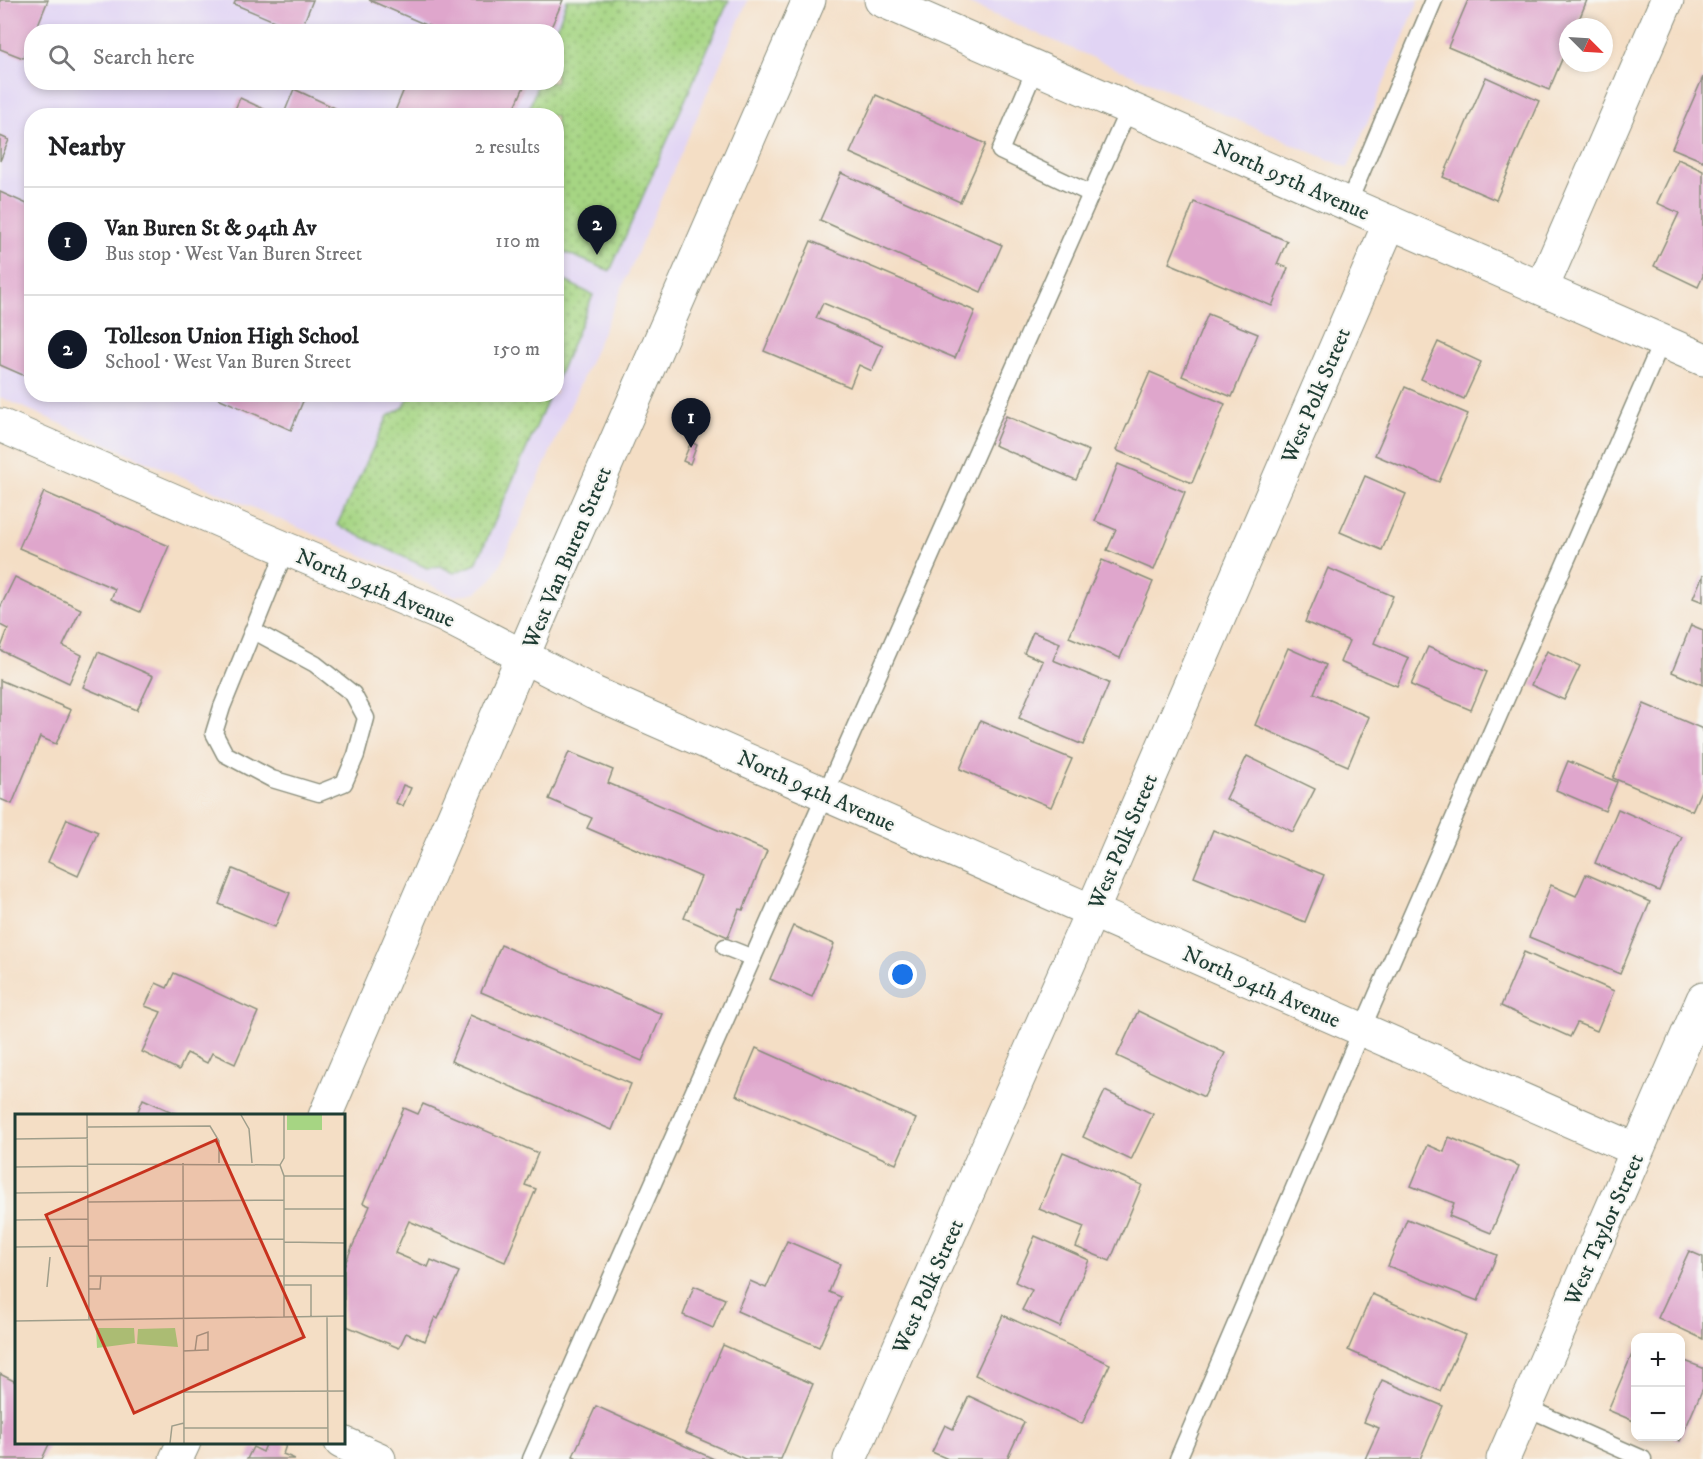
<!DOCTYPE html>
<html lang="en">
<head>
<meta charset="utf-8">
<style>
	body { margin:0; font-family:"IM FELL DW Pica",serif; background:#f6f6f6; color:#202124 }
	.controls { position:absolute; right:18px; bottom:18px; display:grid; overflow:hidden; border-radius:12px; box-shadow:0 3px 9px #0003 }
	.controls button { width:54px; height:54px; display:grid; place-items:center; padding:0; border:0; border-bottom:2px solid #e0e0e0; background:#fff; color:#202124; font:30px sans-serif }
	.compass { position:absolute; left:1559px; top:18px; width:54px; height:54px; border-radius:50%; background:#fff; box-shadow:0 3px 9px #0003; rotate:114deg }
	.you { position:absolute; left:903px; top:975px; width:21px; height:21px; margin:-15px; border:4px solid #fff; border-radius:50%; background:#1a73e8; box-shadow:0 0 0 9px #1a73e833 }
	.badge { display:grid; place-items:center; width:39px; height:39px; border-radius:50%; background:#111827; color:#fff; font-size:20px; font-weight:700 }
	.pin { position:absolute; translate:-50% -50px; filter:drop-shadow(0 2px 3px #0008) }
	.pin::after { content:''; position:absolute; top:32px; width:21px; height:18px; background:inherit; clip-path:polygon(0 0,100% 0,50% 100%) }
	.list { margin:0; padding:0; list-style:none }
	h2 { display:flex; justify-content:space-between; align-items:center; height:78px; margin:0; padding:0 24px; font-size:26px }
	h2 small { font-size:20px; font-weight:400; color:#757577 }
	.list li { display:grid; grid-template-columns:39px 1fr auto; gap:18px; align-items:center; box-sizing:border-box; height:108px; padding:0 24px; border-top:2px solid #e0e0e0 }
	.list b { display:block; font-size:22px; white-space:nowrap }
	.list p { margin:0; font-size:20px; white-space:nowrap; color:#757577 }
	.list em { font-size:20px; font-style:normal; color:#757577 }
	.icon { flex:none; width:33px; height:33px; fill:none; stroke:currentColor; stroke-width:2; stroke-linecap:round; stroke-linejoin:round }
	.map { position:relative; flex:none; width:1703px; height:1459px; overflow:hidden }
	.search { position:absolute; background:#fff; box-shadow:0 3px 9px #0003; left:24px; top:24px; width:540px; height:66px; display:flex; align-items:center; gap:15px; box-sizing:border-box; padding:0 21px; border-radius:24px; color:#757577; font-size:22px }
	.panel { position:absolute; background:#fff; box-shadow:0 3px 9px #0003; left:24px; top:108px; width:540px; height:294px; border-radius:24px }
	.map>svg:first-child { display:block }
</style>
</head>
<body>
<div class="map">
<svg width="1703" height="1459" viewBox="0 0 1703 1459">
	<defs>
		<pattern id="grass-dots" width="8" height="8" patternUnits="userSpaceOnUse" patternTransform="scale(1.5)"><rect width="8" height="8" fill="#a6d583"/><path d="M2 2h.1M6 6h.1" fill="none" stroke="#87ae6c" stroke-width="1.8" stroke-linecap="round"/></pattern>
	</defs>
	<rect width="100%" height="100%" fill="#f6f6f2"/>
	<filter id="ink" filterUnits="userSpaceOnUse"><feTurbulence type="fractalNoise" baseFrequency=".0167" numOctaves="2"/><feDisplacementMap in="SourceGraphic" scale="12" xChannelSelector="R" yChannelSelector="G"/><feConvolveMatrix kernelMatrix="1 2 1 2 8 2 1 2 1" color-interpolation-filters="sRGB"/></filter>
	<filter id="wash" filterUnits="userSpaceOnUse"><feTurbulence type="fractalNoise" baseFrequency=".008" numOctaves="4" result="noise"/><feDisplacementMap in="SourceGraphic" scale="24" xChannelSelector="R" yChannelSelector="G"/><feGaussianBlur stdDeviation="1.35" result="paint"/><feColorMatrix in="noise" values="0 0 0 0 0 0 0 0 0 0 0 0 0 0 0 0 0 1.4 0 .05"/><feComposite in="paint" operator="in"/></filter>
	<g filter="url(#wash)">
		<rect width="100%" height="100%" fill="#f4dec5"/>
		<g fill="#e1d4f4" fill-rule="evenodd">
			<path d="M0 0H748L503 560 492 579 477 592 455 596 0 397ZM32 32H556V82H32ZM32 116H556V394H32Z"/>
			<polygon points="960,0 1419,0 1348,168"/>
		</g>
		<g fill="url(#grass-dots)" stroke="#62895c" stroke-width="1.5">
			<polygon points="567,0 729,0 610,271 557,249 556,116 527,115 538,83 556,82 556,31"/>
			<polygon points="557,277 593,295 557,379"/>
			<polygon points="410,394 550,395 476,564 454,573 440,566 427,568 337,525 388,416 404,407"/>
		</g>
		<g id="blocks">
			<g fill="#dfa6cc">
				<polygon points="0,0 48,0 35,32 32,32 32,38 23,58 0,49"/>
				<polygon points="236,0 313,0 300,32 234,4"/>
				<polygon points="369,0 563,0 549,32 430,32 431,27"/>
				<polygon points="1468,0 1587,0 1576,27 1568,27 1568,45 1549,90 1448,47"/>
				<polygon points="1486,77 1539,101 1496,200 1443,177"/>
				<polygon points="1703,77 1703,161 1672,148"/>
				<polygon points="407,82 526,82 511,116 393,116"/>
				<polygon points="294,89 335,108 333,116 283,116"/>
				<polygon points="876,95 986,144 960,202 850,153"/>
				<polygon points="240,98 279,116 232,116"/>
				<polygon points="0,136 9,140 0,161"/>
				<polygon points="1678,159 1703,171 1703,276 1698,287 1654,266 1679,213 1657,203"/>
				<polygon points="841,173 1002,245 981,292 820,220"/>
				<polygon points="0,192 27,204 32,194 32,379 0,365"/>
				<polygon points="1194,202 1287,241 1277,264 1288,268 1272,306 1169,263"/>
				<polygon points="811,241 975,311 955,358 823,303 816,318 883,346 872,371 859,365 850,387 764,351"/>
				<polygon points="1208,314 1258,334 1232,397 1182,376"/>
				<polygon points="1438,342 1481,362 1464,399 1421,379"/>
				<polygon points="1150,372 1225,404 1192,483 1116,450"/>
				<polygon points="1405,387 1468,414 1439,482 1375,455"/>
				<polygon points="209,394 306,394 291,430"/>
				<polygon points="1006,416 1089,451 1076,480 994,445"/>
				<polygon points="691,442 697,445 690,464 683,461"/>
				<polygon points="1118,464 1185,492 1154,570 1107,550 1116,530 1095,521"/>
				<polygon points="1365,476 1406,494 1382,550 1340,532"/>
				<polygon points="44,492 169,546 140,612 111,599 115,589 19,548"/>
				<polygon points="1102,560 1153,582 1120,658 1069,637"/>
				<polygon points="1328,568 1393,596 1374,643 1409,658 1397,686 1340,662 1349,641 1305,622"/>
				<polygon points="1703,575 1703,602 1693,598"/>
				<polygon points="15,577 81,609 63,646 82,655 69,683 0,650 8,629 0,625 0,608"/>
				<polygon points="1691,625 1703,630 1703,685 1672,672"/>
				<polygon points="1033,632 1060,643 1053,660 1109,683 1083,745 1019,718 1043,661 1024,653"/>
				<polygon points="1428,647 1487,672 1471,710 1411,685"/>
				<polygon points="1288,648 1326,665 1314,693 1369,717 1348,766 1255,725"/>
				<polygon points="1547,651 1580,666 1564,700 1531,685"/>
				<polygon points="98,652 153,676 137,710 83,687"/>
				<polygon points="0,680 71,710 56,744 40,737 12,804 0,799"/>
				<polygon points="1644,704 1703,729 1703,786 1692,811 1613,778"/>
				<polygon points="980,721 1072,759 1051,807 960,769"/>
				<polygon points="569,752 613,770 608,783 767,851 743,910 739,909 728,937 684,918 701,877 587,828 592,818 549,799"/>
				<polygon points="1247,756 1315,789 1293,832 1226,799"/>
				<polygon points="1568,761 1617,782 1605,811 1556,790"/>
				<polygon points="403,785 411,788 403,806 396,803"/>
				<polygon points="1618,809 1682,837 1659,891 1595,863"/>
				<polygon points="67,819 98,832 78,876 48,862"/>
				<polygon points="1213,830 1324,875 1305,922 1194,877"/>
				<polygon points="233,869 290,893 275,927 219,904"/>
				<polygon points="1586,874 1650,902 1620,974 1529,937 1551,885 1576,896"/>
				<polygon points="793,926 834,944 812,997 770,979"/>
				<polygon points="501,945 662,1014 642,1061 481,992"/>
				<polygon points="1524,952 1614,991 1597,1031 1577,1023 1570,1037 1501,1006"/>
				<polygon points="174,973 258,1012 235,1064 212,1053 207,1063 187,1053 179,1070 142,1052 161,1012 145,1006 156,983 167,988"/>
				<polygon points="1138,1011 1225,1053 1204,1097 1117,1056"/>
				<polygon points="470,1015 631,1084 612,1130 451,1061"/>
				<polygon points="756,1048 916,1119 896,1164 736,1095"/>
				<polygon points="1105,1091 1153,1114 1131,1160 1083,1137"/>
				<polygon points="143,1099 181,1116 136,1116"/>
				<polygon points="423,1104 538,1153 525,1185 536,1189 505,1262 409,1221 395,1253 428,1267 431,1260 459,1272 438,1319 435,1317 425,1341 406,1333 399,1348 344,1325 344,1266 370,1206 363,1203 404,1108 418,1114"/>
				<polygon points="1449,1137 1519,1166 1491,1233 1449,1216 1454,1203 1411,1186 1428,1145 1444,1152"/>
				<polygon points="1063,1152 1142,1185 1110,1261 1076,1247 1084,1227 1039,1209"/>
				<polygon points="1407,1219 1497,1255 1478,1301 1388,1266"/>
				<polygon points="1035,1236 1089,1260 1060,1327 1022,1310 1032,1290 1015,1282"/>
				<polygon points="787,1241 840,1264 829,1292 841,1297 819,1347 737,1311 750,1281 766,1288"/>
				<polygon points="1689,1251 1703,1257 1703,1339 1658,1318"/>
				<polygon points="694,1286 725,1299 713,1328 683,1315"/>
				<polygon points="1372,1294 1465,1335 1440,1391 1348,1350"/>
				<polygon points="1003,1315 1110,1364 1082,1424 975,1375"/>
				<polygon points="723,1345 813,1384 781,1459 745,1459 685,1433"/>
				<polygon points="1636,1345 1636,1422 1608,1410"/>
				<polygon points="1680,1359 1703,1368 1703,1388 1680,1441 1669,1436 1680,1436"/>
				<polygon points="0,1374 16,1382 16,1442 50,1442 42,1459 0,1459"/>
				<polygon points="1382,1380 1443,1406 1420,1459 1365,1459 1379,1428 1364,1422"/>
				<polygon points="969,1396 1024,1422 1007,1459 948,1459 932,1452 945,1425 953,1429"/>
				<polygon points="596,1406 714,1459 580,1459 573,1456"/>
				<polygon points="267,1442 281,1442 286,1445 283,1454 295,1459 247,1459 253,1447 263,1452"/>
			</g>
		</g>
	</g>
	<g filter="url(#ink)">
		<use href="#blocks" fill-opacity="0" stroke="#8a8e7c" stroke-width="1.5"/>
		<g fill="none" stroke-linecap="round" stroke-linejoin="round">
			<defs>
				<g id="lane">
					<polyline points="1036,67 1000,151 1091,194"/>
					<polyline points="1348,204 1434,0"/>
					<polyline points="254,631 315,664 353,694 366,718 356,755 344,783 319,793 272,779 225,754 214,733 222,707 286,549"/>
					<polyline points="725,947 753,958"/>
					<polyline points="1525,1407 1643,1459"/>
					<polyline points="531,1459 1129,108"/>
					<polyline points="1178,1459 1362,1029 1662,341"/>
				</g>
				<g id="street">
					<polyline points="881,0 1703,359"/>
					<polyline points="1542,288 1667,0"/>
					<polyline points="0,425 244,531 445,616 594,693 1637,1150"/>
					<polyline points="341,1442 379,1459"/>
					<polyline points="850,1459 1092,911 1390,222"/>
					<polyline points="1503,1459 1703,999"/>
				</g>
				<g id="primary">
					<polyline points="325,1116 552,588 809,0"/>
					<polyline points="176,1459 184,1442"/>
				</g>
			</defs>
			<use href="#lane" stroke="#8a8e7c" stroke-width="19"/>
			<use href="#street" stroke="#8a8e7c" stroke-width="35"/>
			<use href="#primary" stroke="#8a8e7c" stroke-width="35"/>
			<use href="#lane" stroke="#fff" stroke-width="16"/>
			<use href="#street" stroke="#fff" stroke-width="33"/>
			<use href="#primary" stroke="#fff" stroke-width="33"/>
		</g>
	</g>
	<g text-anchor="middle" stroke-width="4.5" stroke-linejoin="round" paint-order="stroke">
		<g font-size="22" fill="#1f3d34" stroke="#f6f6f2">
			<text transform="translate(1292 179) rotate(24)" y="8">North 95th Avenue</text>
			<text transform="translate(1315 395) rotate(-67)" y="8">West Polk Street</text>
			<text transform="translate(566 557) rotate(-67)" y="8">West Van Buren Street</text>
			<text transform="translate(376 587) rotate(23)" y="8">North 94th Avenue</text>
			<text transform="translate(817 790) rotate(24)" y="8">North 94th Avenue</text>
			<text transform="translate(1122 841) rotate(-67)" y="8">West Polk Street</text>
			<text transform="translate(1262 986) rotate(24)" y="8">North 94th Avenue</text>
			<text transform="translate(1603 1229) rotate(-66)" y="8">West Taylor Street</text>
			<text transform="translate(927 1286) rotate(-66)" y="8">West Polk Street</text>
		</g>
	</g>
	<g transform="translate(15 1114)">
		<rect width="330" height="330" fill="#f4dec5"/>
		<path d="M272 1H307V16H272ZM81 214H119L120 229 82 234ZM160 214 163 233 122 230 123 215Z" fill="#a6d583"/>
		<path fill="none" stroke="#9f9e8b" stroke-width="1.5" d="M72 1 74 205M226 1 234 15 237 49M73 13 195 12 204 27V49M0 25 73 24M168 49 169 329M73 50 265 51M265 51 269 62V203M265 51 269 44V1M0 53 73 52M269 62H330M0 79 73 78M73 88 269 86M269 95H330M0 106 73 105M73 126 269 125M269 128 330 129M0 133 73 132M74 162H330M269 171H296V203M32 173 35 143M74 175H85L86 162M312 203 313 329M0 207 330 202M168 237 190 236H193V218L182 222 180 237M169 278 330 277M169 314H313M155 329 157 312 169 309"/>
		<path fill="#c8321e" fill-opacity="0.15" stroke="#c8321e" stroke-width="3" d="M201 26 289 223 119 299 31 101Z"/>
		<rect width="330" height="330" fill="none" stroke="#1f3d34" stroke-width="3"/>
	</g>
</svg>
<div class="controls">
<button>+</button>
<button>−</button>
</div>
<svg class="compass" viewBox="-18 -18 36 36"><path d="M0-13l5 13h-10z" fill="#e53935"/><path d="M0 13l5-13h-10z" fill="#757577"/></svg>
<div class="you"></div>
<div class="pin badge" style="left:691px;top:448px">1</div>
<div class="pin badge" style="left:597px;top:255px">2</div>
<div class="search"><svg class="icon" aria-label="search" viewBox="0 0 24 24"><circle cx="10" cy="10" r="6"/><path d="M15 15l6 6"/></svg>Search here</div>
<section class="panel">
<h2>Nearby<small>2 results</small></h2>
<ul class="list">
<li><span class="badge">1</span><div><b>Van Buren St &amp; 94th Av</b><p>Bus stop · West Van Buren Street</p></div><em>110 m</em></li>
<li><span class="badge">2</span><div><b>Tolleson Union High School</b><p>School · West Van Buren Street</p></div><em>150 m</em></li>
</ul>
</section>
</div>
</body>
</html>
